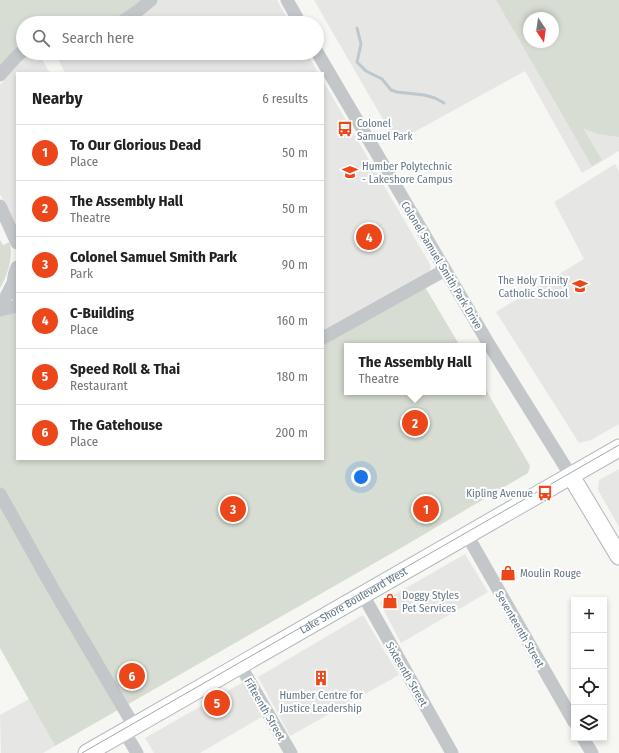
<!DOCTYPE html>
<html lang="en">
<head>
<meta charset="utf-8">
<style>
	body { margin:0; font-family:"Fira Sans Condensed",sans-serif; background:#f6f6f6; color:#222 }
	.controls { position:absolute; right:12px; bottom:12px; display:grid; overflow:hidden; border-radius:0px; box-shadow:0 2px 6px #0003 }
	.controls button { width:36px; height:36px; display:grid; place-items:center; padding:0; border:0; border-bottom:1px solid #e0e0e0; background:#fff; color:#222; font:20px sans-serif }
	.compass { position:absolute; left:523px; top:12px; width:36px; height:36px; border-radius:50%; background:#fff; box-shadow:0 2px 6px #0003; rotate:167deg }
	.you { position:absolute; left:361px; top:477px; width:14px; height:14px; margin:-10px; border:3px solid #fff; border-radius:50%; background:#1a73e8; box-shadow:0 0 0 6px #1a73e833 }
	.badge { display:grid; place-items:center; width:26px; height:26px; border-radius:50%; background:#ec461b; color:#fff; font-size:13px; font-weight:700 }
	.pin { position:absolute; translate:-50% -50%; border:2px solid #fff; box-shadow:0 1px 4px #0006 }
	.popup { position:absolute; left:344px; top:343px; width:142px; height:52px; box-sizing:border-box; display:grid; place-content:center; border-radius:0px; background:#fff; filter:drop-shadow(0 1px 3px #0005); font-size:13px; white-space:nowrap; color:#767676 }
	.popup b { font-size:15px; color:#222 }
	.popup::after { content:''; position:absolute; left:50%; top:100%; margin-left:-8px; border:8px solid transparent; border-top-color:#fff }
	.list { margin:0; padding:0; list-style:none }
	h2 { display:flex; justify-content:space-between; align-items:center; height:52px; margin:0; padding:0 16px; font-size:17px }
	h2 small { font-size:13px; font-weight:400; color:#767676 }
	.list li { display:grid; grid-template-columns:26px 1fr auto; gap:12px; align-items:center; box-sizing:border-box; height:56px; padding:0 16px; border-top:1px solid #e0e0e0 }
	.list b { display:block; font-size:15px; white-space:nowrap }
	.list p { margin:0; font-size:13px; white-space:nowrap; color:#767676 }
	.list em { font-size:13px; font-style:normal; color:#767676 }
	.icon { flex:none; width:22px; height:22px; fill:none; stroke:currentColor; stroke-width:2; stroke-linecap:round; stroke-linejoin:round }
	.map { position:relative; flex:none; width:619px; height:753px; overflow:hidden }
	.search { position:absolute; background:#fff; box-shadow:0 2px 6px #0003; left:16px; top:16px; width:308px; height:44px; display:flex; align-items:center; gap:10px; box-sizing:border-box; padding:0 14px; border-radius:22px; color:#767676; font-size:15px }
	.panel { position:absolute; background:#fff; box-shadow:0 2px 6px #0003; left:16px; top:72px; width:308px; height:388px; border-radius:0px }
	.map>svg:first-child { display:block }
</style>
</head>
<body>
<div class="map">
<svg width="619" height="753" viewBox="0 0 619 753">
	<rect width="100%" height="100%" fill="#f6f6f2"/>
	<g fill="#e6e7e5" fill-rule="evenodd">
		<polygon points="157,0 277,0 290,23 130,23"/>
		<path d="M314 0H619V151L582 173 525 71 396 142ZM529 18H553V42H529Z"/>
		<polygon points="37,53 40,56 50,73 17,73 17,231 0,194 0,85 23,57 27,54"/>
		<polygon points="60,53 307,53 318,73 65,73 59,61"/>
		<polygon points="323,81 431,266 429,272 323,332"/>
		<polygon points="615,164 619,171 619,424 591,440 579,443 496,312 584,259 554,202"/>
		<polygon points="619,469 619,527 598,490 599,480"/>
		<polygon points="465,554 488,592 401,643 380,603"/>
		<polygon points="363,615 399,675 290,736 258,677"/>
		<polygon points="245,681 265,715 200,753 154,753 145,738"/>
		<polygon points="29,699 55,746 43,753 1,753 0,715"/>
	</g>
	<g fill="#d7ddd3" fill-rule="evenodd">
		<polygon points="0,0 143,0 118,18 109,23 23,23 23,44 17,48 0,68"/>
		<path d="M496 0H619V137L597 134 583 128 602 160 592 166ZM529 18H553V42H529Z"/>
		<path d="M0 240 3 245 10 242C13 259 8 274 0 288Z"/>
		<polygon points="425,287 460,346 347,346 347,392 483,392 483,385 530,466 528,473 406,545 55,746 0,648 0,297 17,311 17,459 323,459 323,344"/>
	</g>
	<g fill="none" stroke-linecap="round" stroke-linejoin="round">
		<polyline stroke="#bcc8cd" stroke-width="3" points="357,28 361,44 357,62 366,71 382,79 391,90 397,92 424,95 435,98 444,103"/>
		<defs>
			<g id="major">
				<polyline points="571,476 619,556"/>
				<path id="s1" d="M87 753 619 448"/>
			</g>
		</defs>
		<use href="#major" stroke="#b4b9bc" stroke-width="19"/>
		<g stroke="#c3c7ca" stroke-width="13">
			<polyline points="287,0 300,23"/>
			<polyline points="120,23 139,10 151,0"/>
			<polyline points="317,52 490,346 571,476"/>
			<polyline points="0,75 16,57 23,51"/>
			<polyline points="0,206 17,243"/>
			<path d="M17 267C13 276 12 286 17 295"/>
			<polyline points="0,308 13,283"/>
			<polyline points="0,310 17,306"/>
			<polyline points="323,338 445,270"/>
			<polyline points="0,494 52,587 134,726"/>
			<polyline points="467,535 574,722"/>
			<polyline points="363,595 452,753"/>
			<polyline points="240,665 291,753"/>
			<polyline points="124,731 137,753"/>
			<polyline points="583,738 592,753"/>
		</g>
		<use href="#major" stroke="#fff" stroke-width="17"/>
		<polyline stroke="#a1a9ae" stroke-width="1" points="82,753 619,445"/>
	</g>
	<defs>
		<symbol id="bus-bare" viewBox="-9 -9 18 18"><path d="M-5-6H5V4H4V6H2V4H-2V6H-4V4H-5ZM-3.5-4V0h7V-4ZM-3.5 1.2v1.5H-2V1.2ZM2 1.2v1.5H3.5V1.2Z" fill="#ec461b" stroke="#fff" stroke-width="2.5" paint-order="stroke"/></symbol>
		<symbol id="university-bare" viewBox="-9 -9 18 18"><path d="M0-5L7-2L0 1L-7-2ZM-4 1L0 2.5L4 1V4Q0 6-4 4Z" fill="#ec461b" stroke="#fff" stroke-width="2.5" paint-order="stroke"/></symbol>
		<symbol id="school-bare" viewBox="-9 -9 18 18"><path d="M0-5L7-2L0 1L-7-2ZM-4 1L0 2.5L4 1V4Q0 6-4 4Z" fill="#ec461b" stroke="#fff" stroke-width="2.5" paint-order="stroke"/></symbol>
		<symbol id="shop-bare" viewBox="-9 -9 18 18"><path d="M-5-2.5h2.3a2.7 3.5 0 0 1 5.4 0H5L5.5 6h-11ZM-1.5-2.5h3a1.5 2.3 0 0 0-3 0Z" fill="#ec461b" stroke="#fff" stroke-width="2.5" paint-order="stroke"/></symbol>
		<symbol id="building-bare" viewBox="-9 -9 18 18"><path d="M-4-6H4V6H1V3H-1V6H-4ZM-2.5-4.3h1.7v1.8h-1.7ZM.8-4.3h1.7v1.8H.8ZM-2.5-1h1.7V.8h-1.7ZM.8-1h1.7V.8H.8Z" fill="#ec461b" stroke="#fff" stroke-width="2.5" paint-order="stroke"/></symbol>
	</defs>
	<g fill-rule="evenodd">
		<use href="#bus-bare" x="334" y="118" width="22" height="22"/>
		<use href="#university-bare" x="339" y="161" width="22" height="22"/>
		<use href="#school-bare" x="569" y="275" width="22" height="22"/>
		<use href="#bus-bare" x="534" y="482" width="22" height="22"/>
		<use href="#shop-bare" x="497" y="562" width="22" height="22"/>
		<use href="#shop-bare" x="379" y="590" width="22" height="22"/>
		<use href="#building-bare" x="310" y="667" width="22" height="22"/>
	</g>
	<g text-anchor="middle" stroke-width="4" stroke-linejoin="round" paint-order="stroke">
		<g font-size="11" fill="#637785" stroke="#fff" text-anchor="start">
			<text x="357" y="127">Colonel<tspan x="357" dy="13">Samuel Park</tspan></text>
			<text x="362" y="170">Humber Polytechnic<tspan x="362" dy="13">- Lakeshore Campus</tspan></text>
			<text x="568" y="284" text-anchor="end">The Holy Trinity<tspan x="568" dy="13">Catholic School</tspan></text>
			<text x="533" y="497" text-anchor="end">Kipling Avenue</text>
			<text x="520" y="577">Moulin Rouge</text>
			<text x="402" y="599">Doggy Styles<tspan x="402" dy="13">Pet Services</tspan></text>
			<text x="321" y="699" text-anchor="middle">Humber Centre for<tspan x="321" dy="13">Justice Leadership</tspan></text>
		</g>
		<g font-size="11" fill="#637785" stroke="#fff">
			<text transform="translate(442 265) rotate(59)" y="4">Colonel Samuel Smith Park Drive</text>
			<text dy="4" stroke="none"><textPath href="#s1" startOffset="307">Lake Shore Boulevard West</textPath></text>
			<text transform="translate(520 629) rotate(60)" y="4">Seventeenth Street</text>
			<text transform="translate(407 674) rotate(60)" y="4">Sixteenth Street</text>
			<text transform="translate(265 709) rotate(60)" y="4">Fifteenth Street</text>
		</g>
	</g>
</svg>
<div class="controls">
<button>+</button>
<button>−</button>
<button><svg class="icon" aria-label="locate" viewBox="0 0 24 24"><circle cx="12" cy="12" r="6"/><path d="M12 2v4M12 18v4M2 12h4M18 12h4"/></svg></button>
<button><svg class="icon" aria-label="layers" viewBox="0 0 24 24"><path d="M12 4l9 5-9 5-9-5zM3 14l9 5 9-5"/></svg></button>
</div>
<svg class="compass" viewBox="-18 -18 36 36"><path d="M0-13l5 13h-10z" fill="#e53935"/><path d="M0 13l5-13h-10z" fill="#767676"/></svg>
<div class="you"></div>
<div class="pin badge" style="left:426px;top:509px">1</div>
<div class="pin badge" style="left:415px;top:423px">2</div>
<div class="popup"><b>The Assembly Hall</b>Theatre</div>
<div class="pin badge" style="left:233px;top:509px">3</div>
<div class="pin badge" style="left:369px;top:237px">4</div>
<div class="pin badge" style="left:217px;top:703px">5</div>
<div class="pin badge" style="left:132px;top:676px">6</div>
<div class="search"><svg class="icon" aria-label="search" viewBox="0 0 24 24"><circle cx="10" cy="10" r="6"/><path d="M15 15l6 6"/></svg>Search here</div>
<section class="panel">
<h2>Nearby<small>6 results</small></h2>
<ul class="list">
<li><span class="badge">1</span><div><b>To Our Glorious Dead</b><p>Place</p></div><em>50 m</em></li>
<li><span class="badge">2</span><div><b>The Assembly Hall</b><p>Theatre</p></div><em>50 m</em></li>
<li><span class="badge">3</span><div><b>Colonel Samuel Smith Park</b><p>Park</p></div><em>90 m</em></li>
<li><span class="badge">4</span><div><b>C-Building</b><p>Place</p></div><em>160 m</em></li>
<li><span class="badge">5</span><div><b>Speed Roll &amp; Thai</b><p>Restaurant</p></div><em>180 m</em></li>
<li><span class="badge">6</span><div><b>The Gatehouse</b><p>Place</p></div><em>200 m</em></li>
</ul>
</section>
</div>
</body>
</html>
